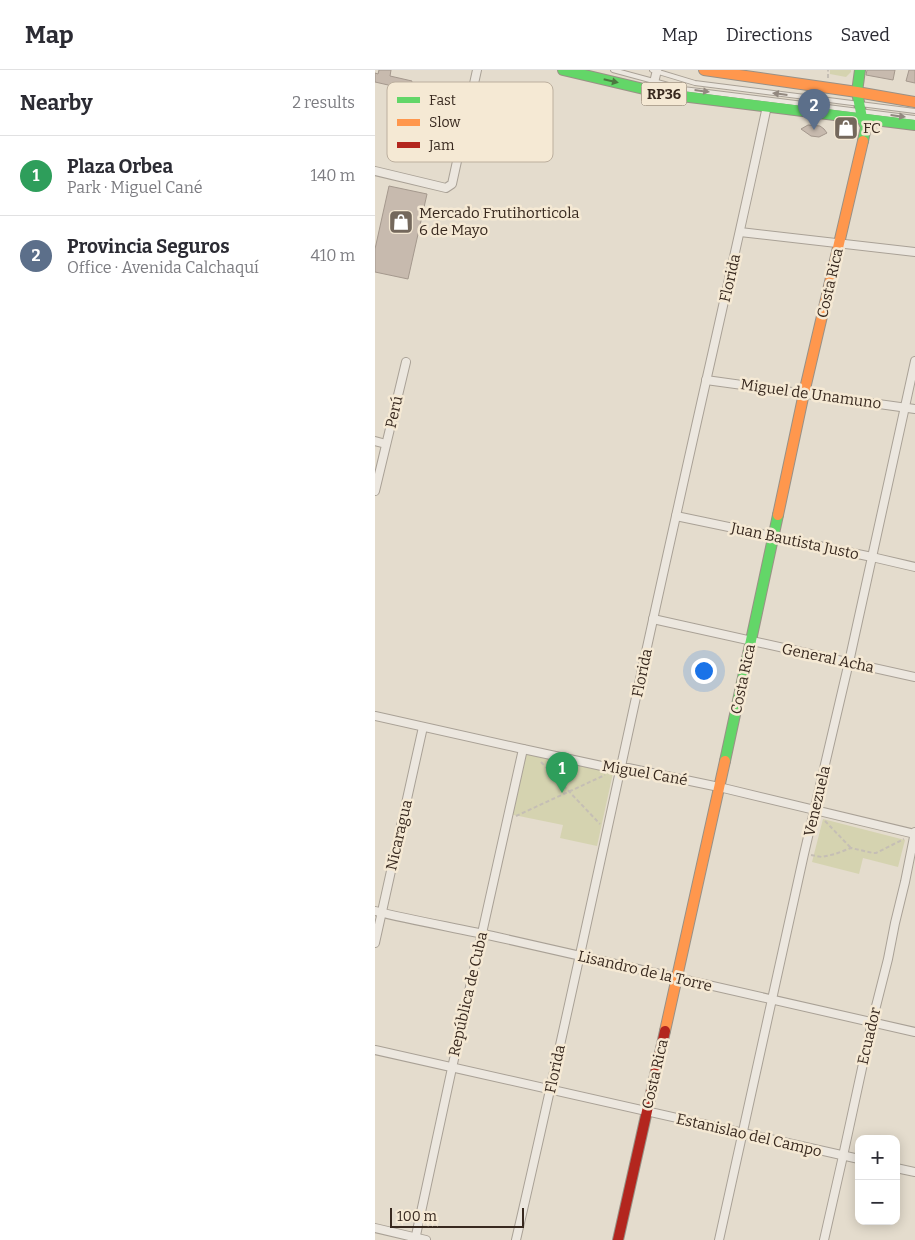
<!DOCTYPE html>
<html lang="en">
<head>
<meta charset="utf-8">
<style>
	body { margin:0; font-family:Bitter,serif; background:#f7f7f7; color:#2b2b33 }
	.controls { position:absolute; right:15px; bottom:15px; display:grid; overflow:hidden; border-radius:10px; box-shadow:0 2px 12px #0003 }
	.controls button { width:45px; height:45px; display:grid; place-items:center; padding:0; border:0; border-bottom:1px solid #e1e1e2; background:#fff; color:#2b2b33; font:25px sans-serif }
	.scale { position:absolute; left:15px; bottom:12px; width:134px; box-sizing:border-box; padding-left:5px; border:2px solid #38291f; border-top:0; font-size:14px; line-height:18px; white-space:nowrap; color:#38291f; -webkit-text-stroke:4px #f5e9d4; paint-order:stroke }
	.you { position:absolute; left:328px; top:600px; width:18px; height:18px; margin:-12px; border:4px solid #fff; border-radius:50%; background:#1a73e8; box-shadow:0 0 0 8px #1a73e833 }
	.badge { display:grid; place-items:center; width:32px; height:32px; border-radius:50%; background:#111827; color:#fff; font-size:16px; font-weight:700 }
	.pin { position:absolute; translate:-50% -41px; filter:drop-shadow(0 1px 2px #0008) }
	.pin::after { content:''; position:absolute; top:26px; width:18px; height:15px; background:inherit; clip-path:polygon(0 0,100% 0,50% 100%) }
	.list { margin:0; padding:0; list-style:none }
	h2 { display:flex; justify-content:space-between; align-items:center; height:65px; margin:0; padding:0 20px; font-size:21px }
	h2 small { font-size:16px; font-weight:400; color:#7c7c81 }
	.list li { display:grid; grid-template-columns:32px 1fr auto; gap:15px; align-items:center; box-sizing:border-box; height:80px; padding:0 20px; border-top:1px solid #e1e1e2 }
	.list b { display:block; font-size:19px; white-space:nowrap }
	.list p { margin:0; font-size:16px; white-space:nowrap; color:#7c7c81 }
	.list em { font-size:16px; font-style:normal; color:#7c7c81 }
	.map { position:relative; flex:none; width:540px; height:1170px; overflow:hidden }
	header { display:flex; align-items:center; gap:30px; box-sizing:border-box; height:70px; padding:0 25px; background:#fff; border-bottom:1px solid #e1e1e2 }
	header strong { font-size:24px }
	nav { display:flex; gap:28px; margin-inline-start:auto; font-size:18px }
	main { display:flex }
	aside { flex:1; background:#fff }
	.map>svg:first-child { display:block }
</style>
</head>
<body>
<header>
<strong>Map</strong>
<nav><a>Map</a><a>Directions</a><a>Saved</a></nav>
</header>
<main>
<aside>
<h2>Nearby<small>2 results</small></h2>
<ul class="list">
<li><span class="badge" style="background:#2e9e5b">1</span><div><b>Plaza Orbea</b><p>Park · Miguel Cané</p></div><em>140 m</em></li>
<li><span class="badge" style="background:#5c6f8a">2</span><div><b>Provincia Seguros</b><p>Office · Avenida Calchaquí</p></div><em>410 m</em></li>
</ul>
</aside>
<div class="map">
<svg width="540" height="1170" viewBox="0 0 540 1170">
	<rect width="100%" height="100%" fill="#e4dccd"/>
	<g fill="#d5d3b0">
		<polygon points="455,0 476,0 476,2 471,7 455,4"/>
		<polygon points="150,684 238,703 222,776 185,768 188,755 134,744"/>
		<polygon points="448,749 530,770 523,797 488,788 484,804 437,792"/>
	</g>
	<g fill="#c7baae" stroke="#a4988d">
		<polygon points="4,0 16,0 15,6 37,11 35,20 0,12 0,3 3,4"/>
		<polygon points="492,0 520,0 518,10 491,5"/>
		<polygon points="534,0 540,0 540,13 531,11"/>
		<polygon points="433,55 445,56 449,59 452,63 444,67 436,66 426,59"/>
		<polygon points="14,116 52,124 33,209 0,202 0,179"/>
	</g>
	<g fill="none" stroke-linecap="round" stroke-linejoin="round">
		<defs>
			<g id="lane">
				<polyline points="238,0 308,19 540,48"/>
				<polyline points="277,0 320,13 540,41"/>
			</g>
			<g id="street">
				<polyline points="277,21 282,0"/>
				<polyline points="0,101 71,118 77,114 102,0"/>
				<polyline points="365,162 540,182"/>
				<polyline points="331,310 540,339"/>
				<polyline points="0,371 11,374"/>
				<polyline points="0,421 31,292"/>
				<polyline points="301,446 497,487 540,497"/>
				<polyline points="278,549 540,607"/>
				<polyline points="0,646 148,679 236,698 253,698 344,717 540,764"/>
				<path d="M0 841C40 851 82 858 122 867 262 899 401 931 540 962"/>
				<polyline points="0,873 48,657"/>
				<polyline points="0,980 484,1089"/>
				<polyline points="521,1098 540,1102"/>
				<polyline points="0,1158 51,1170"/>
				<polyline points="40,1170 77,998 148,679"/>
				<path d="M141 1170C197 929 247 687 301 446 331 309 363 173 392 36"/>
				<polyline points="344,1170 429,784 474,592 540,291"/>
				<polyline points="449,1170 468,1086 497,952 513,889 520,853 530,812 540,762"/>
			</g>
			<g id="fast">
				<polyline points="188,0 290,24 540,55"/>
				<polyline points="485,0 482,22 487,48 491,57 488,71"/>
				<polyline points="350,691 403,445"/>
			</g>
			<g id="slow">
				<polyline points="329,0 482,22 540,32"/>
				<polyline points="403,445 429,323 488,71"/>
				<polyline points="290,961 350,691"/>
			</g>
			<polyline id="jam" points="243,1170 290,961"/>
		</defs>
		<use href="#lane" stroke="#a9a196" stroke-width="6"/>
		<use href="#street" stroke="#a9a196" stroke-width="10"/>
		<use href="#fast" stroke="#999186" stroke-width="12"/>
		<use href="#slow" stroke="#999186" stroke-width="12"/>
		<use href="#jam" stroke="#999186" stroke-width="12"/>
		<g stroke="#c5beb5" stroke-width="2" stroke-dasharray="4 2.5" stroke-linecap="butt">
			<polyline points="453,8 453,0"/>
			<polyline points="166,692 225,754"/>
			<polyline points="141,746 230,705"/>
			<polyline points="450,751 476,778"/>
			<polyline points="436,785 447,787 460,784 476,778 498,783 501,783 529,769"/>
		</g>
		<use href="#lane" stroke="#ece7df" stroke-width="4"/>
		<use href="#street" stroke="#ece7df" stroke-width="8"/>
		<use href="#fast" stroke="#63d668" stroke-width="10"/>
		<use href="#slow" stroke="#ff974d" stroke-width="10"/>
		<use href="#jam" stroke="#b3261e" stroke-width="10"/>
	</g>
	<defs><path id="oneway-solid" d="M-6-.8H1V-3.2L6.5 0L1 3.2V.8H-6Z" transform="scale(1.25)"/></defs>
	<use fill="#4b7740" href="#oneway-solid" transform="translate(236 11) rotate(13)"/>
	<g fill="#92887f">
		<use href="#oneway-solid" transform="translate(327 21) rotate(7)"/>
		<use href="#oneway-solid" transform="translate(405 24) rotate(-173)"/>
		<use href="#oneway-solid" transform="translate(523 46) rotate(7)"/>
	</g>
	<defs>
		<symbol id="shop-square" viewBox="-11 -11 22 22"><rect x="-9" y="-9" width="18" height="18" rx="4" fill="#74685c" stroke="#f5e9d4"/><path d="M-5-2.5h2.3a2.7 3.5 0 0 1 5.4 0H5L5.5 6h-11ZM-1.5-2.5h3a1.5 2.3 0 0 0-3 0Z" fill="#fff"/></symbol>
	</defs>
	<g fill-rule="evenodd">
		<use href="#shop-square" x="457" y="44" width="28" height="28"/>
		<use href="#shop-square" x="12" y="138" width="28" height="28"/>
	</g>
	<g text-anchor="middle" stroke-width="5" stroke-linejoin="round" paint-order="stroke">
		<rect fill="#f5e9d4" stroke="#716355" stroke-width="1" x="266.5" y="12.5" width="45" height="23" rx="4"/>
		<g font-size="14" font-weight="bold" fill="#38291f">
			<text x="289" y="29">RP36</text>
		</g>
		<g font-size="15" fill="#38291f" stroke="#f5e9d4" text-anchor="start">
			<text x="488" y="63">FC</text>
			<text x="44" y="148">Mercado Frutihorticola<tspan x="44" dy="17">6 de Mayo</tspan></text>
		</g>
		<g font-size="15" fill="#38291f" stroke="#f5e9d4">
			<text transform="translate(355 208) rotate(-77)" y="5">Florida</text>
			<text transform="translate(455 213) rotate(-77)" y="5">Costa Rica</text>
			<text transform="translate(436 324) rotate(8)" y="5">Miguel de Unamuno</text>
			<text transform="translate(19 342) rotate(-77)" y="5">Perú</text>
			<text transform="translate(420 471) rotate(12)" y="5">Juan Bautista Justo</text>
			<text transform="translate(453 588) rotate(12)" y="5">General Acha</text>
			<text transform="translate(267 603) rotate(-78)" y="5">Florida</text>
			<text transform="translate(368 609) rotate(-78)" y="5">Costa Rica</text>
			<text transform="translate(270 703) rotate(10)" y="5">Miguel Cané</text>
			<text transform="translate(442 731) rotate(-77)" y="5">Venezuela</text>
			<text transform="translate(24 765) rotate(-77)" y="5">Nicaragua</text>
			<text transform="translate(270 901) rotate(13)" y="5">Lisandro de la Torre</text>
			<text transform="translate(93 924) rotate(-77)" y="5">República de Cuba</text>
			<text transform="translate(494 966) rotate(-77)" y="5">Ecuador</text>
			<text transform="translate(180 999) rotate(-78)" y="5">Florida</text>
			<text transform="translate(280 1004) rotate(-77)" y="5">Costa Rica</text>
			<text transform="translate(374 1065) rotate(13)" y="5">Estanislao del Campo</text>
		</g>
	</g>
	<rect x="12" y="12" width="166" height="80" rx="8" fill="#f5e9d4" stroke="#bcaf9e" stroke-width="1"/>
	<rect x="22" y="27" width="23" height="6" fill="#63d668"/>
	<rect x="22" y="49" width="23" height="7" fill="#ff974d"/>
	<rect x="22" y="72" width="23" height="6" fill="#b3261e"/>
	<g font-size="14" fill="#38291f">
		<text x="54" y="35">Fast</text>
		<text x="54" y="57">Slow</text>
		<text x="54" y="80">Jam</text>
	</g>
</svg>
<div class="controls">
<button>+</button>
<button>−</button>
</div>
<div class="scale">100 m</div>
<div class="you"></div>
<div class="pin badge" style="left:187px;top:723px;background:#2e9e5b">1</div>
<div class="pin badge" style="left:439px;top:60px;background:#5c6f8a">2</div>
</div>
</main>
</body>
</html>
